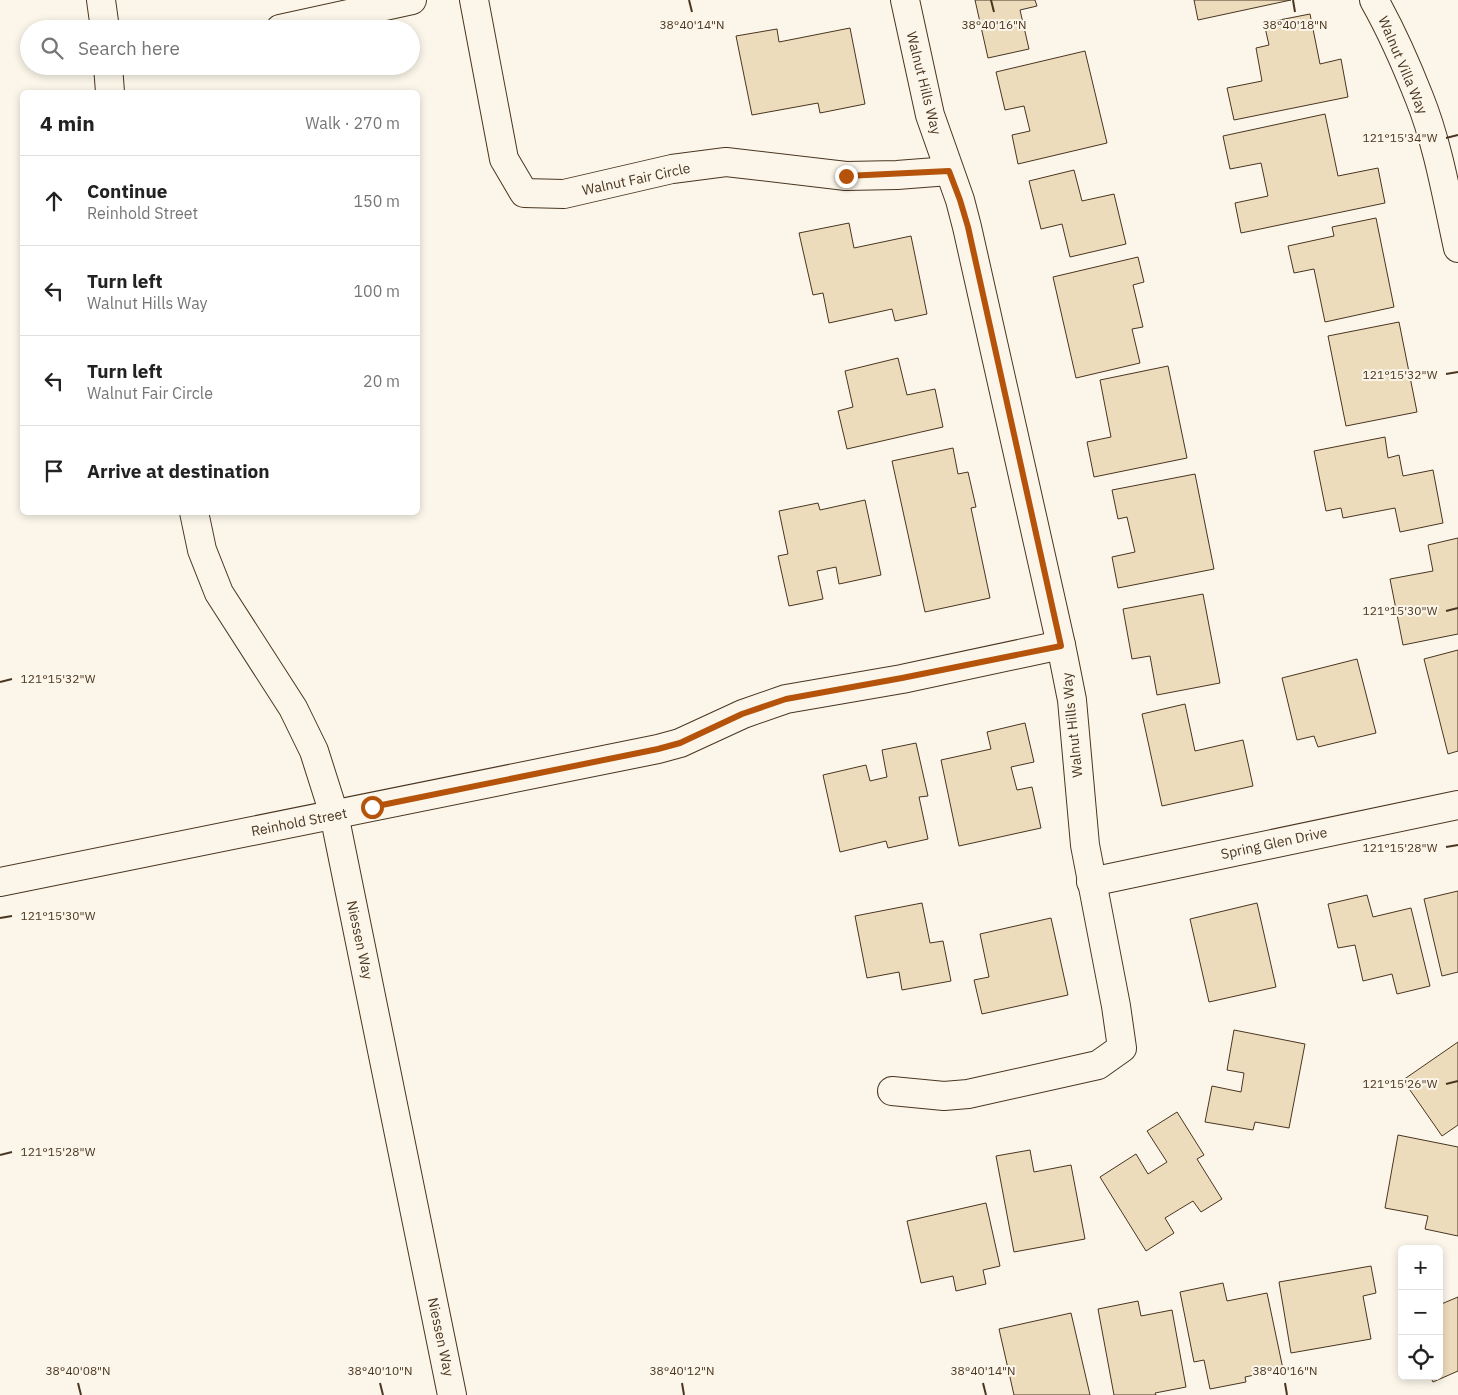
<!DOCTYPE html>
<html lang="en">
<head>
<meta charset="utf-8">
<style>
	body { margin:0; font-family:"IBM Plex Sans",sans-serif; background:#f2f2f2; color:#222 }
	.controls { position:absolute; right:15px; bottom:15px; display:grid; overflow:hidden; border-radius:8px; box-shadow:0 2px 8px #0003 }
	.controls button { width:45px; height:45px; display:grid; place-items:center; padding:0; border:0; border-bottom:1px solid #e0e0e0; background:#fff; color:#222; font:25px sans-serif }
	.stop { position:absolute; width:15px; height:15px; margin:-11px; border:4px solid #b45309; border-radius:50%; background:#fff }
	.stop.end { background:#b45309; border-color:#fff; box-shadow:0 1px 5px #0008 }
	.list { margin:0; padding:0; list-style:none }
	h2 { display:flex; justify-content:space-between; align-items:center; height:65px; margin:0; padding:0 20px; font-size:21px }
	h2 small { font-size:16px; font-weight:400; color:#767676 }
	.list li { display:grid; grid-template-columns:32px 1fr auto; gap:15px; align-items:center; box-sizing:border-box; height:90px; padding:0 20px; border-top:1px solid #e0e0e0 }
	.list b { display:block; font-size:19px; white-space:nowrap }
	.list p { margin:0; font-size:16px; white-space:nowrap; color:#767676 }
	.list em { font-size:16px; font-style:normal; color:#767676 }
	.icon { flex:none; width:28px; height:28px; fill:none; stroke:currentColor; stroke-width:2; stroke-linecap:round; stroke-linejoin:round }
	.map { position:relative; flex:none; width:1458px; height:1395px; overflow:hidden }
	.search { position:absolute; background:#fff; box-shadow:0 2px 8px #0003; left:20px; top:20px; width:400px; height:55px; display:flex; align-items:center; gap:12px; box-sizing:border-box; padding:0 18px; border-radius:28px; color:#767676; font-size:19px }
	.panel { position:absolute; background:#fff; box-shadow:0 2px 8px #0003; left:20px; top:90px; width:400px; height:425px; border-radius:8px }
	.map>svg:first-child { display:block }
</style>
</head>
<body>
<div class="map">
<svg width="1458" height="1395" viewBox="0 0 1458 1395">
	<rect width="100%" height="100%" fill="#fbf6e9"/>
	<g fill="#ecdcbc" stroke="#4a3520">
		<polygon points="975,0 1035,0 1037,6 1020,10 1029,49 988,58"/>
		<polygon points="1194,0 1291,0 1198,20"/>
		<polygon points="1310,14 1320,64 1341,59 1348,97 1234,120 1227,88 1262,81 1256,48 1269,45 1264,23"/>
		<polygon points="850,28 865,104 820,113 818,103 752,115 736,36 777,29 779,42"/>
		<polygon points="1085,51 1107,143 1018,164 1012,135 1030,131 1024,106 1005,110 996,72"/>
		<polygon points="1325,114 1338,176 1378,168 1385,203 1241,233 1235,203 1268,196 1261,163 1230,169 1223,136"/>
		<polygon points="1074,170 1082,201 1114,194 1126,244 1070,257 1062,224 1041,229 1029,181"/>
		<polygon points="1376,218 1394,307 1325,322 1314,269 1294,273 1288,246 1334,236 1332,227"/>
		<polygon points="849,223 854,248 911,236 927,314 895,321 892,309 829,323 823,293 813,295 799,233"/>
		<polygon points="1138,257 1144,282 1133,285 1143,327 1132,329 1140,363 1076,378 1053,277"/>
		<polygon points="1399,322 1417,412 1346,426 1328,336"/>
		<polygon points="898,358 907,395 935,389 943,427 847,449 838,411 853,407 845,371"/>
		<polygon points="1168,366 1187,458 1094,477 1087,442 1111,437 1100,380"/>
		<polygon points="1385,437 1388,458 1399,455 1403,476 1433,470 1443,523 1400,532 1395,508 1343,518 1341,508 1326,511 1314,451"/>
		<polygon points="953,448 958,474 968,472 976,507 971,508 990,598 925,612 892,461"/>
		<polygon points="1195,474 1214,569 1118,588 1112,557 1135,552 1127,517 1118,519 1112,490"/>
		<polygon points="865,500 881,575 839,584 836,567 817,571 823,599 789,606 778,556 788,554 779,511 818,503 820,510"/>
		<polygon points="1458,538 1458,634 1403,645 1390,579 1433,571 1428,545"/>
		<polygon points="1203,594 1220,683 1157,695 1150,656 1132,659 1123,609"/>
		<polygon points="1458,650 1458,751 1448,754 1424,659"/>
		<polygon points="1357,659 1376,733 1318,747 1314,736 1297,740 1282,678"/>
		<polygon points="1185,704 1195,751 1243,740 1253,786 1162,806 1142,714"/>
		<polygon points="1025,723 1034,762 1011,767 1017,790 1032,787 1041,828 959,846 941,760 991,749 987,732"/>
		<polygon points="916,743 928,796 919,797 928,839 888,848 886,841 840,852 823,775 866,765 870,781 887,777 882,750"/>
		<polygon points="1458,891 1458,972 1442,976 1424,899"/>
		<polygon points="1367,895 1373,917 1411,908 1430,986 1397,994 1392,974 1363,981 1355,945 1338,948 1328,904"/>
		<polygon points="922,903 930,943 943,941 951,981 902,990 899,972 867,978 855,916"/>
		<polygon points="1257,903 1276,987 1209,1002 1190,919"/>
		<polygon points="1051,918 1068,995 982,1014 974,980 989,977 980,934"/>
		<polygon points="1234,1030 1305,1044 1289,1128 1255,1122 1253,1130 1205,1122 1212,1086 1241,1092 1244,1073 1227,1070"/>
		<polygon points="1458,1042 1458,1125 1442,1136 1403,1080"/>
		<polygon points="1177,1112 1204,1155 1197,1159 1222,1199 1201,1212 1193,1201 1165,1218 1174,1233 1146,1251 1100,1177 1136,1154 1148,1174 1167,1162 1147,1131"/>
		<polygon points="1398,1135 1458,1147 1458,1236 1425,1229 1428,1216 1385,1208"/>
		<polygon points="1030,1150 1034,1172 1071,1165 1085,1239 1014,1252 996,1156"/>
		<polygon points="986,1203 1000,1266 983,1270 986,1284 956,1291 953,1276 921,1283 907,1221"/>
		<polygon points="1371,1266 1376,1293 1363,1296 1371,1339 1291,1353 1279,1282"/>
		<polygon points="1223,1283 1227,1301 1267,1293 1283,1369 1245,1377 1246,1382 1210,1389 1204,1360 1194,1362 1180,1292"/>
		<polygon points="1458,1297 1458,1371 1433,1382 1430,1376 1439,1376 1439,1305"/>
		<polygon points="1138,1301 1141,1316 1172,1310 1186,1387 1155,1393 1156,1395 1114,1395 1098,1309"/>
		<polygon points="1071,1313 1090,1395 1014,1395 999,1329"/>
	</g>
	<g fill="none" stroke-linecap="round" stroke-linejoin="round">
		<defs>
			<g id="street">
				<polyline points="101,0 105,29"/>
				<polyline points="474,0 504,159 524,193 564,194 672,169 726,162 846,176 897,175 949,171"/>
				<path d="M1374 0C1391 30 1406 64 1419 97 1438 144 1447 198 1458 248"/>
				<polyline points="280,29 412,0"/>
				<polyline points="108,66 110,92"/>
				<polyline points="194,512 202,550 219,593 293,708 314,751 334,814 452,1395"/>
				<polyline points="0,882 658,749 680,743 743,714 786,699 902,679 1061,645"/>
				<polyline points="1091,882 1458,805"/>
				<polyline points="892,1091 944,1096 968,1094 1098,1065 1122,1048 1116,1006 1085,845 1072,700 1061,645 967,227 960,200 930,115 905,0"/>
			</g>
		</defs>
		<use href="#street" stroke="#4a3520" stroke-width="30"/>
		<use href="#street" stroke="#fbf6e9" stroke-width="28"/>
	</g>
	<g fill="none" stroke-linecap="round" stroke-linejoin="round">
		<polyline stroke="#b45309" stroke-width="6" points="372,807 658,749 680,743 742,714 786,699 902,678 1061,646 968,227 960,200 949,171 846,176"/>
	</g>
	<path fill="none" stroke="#4a3520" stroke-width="2" d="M689 0 692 12M991 0 994 12M1293 0 1295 12M1446 138 1458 135M1446 374 1458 372M1446 611 1458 608M0 682 12 679M1446 847 1458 845M0 918 12 916M1446 1084 1458 1081M0 1155 12 1152M78 1383 81 1395M380 1383 383 1395M682 1383 684 1395M983 1383 986 1395M1285 1383 1287 1395"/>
	<g text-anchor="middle" stroke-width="4" stroke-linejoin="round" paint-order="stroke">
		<g font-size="14" fill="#4a3520" stroke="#fbf6e9">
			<text transform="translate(1403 65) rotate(67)" y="5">Walnut Villa Way</text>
			<text transform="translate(924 83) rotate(76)" y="5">Walnut Hills Way</text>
			<text transform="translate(636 179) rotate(-12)" y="5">Walnut Fair Circle</text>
			<text transform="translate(1072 725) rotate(-96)" y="5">Walnut Hills Way</text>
			<text transform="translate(299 822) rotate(-11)" y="5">Reinhold Street</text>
			<text transform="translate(1274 843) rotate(-12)" y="5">Spring Glen Drive</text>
			<text transform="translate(360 940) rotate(78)" y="5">Niessen Way</text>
			<text transform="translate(441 1337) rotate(78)" y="5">Niessen Way</text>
		</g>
	</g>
	<g font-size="12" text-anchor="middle" fill="#4a3520" stroke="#fbf6e9" stroke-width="4" stroke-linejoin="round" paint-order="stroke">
		<text x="692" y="29">38°40'14"N</text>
		<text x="994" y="29">38°40'16"N</text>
		<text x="1295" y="29">38°40'18"N</text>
		<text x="1400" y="142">121°15'34"W</text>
		<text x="1400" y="379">121°15'32"W</text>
		<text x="1400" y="615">121°15'30"W</text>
		<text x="58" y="683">121°15'32"W</text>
		<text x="1400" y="852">121°15'28"W</text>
		<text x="58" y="920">121°15'30"W</text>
		<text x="1400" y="1088">121°15'26"W</text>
		<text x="58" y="1156">121°15'28"W</text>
		<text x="78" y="1375">38°40'08"N</text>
		<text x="380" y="1375">38°40'10"N</text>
		<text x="682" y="1375">38°40'12"N</text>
		<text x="983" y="1375">38°40'14"N</text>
		<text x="1285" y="1375">38°40'16"N</text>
	</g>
</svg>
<div class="controls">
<button>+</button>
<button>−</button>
<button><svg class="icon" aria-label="locate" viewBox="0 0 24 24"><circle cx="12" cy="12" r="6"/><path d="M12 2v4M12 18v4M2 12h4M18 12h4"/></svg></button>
</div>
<div class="stop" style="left:372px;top:807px"></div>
<div class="stop end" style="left:846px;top:176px"></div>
<div class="search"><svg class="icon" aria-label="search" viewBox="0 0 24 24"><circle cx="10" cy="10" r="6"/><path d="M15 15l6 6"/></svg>Search here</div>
<section class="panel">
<h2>4 min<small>Walk · 270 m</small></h2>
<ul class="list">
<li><svg class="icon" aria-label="ahead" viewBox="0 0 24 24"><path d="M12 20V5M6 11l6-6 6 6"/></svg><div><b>Continue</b><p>Reinhold Street</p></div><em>150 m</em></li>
<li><svg class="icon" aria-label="left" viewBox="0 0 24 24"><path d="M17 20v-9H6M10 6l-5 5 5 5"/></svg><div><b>Turn left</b><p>Walnut Hills Way</p></div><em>100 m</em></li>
<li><svg class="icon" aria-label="left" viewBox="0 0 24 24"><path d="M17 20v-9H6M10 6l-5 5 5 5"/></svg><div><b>Turn left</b><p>Walnut Fair Circle</p></div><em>20 m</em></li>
<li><svg class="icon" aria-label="arrive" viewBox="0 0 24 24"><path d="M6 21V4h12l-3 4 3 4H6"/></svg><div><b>Arrive at destination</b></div></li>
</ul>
</section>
</div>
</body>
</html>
